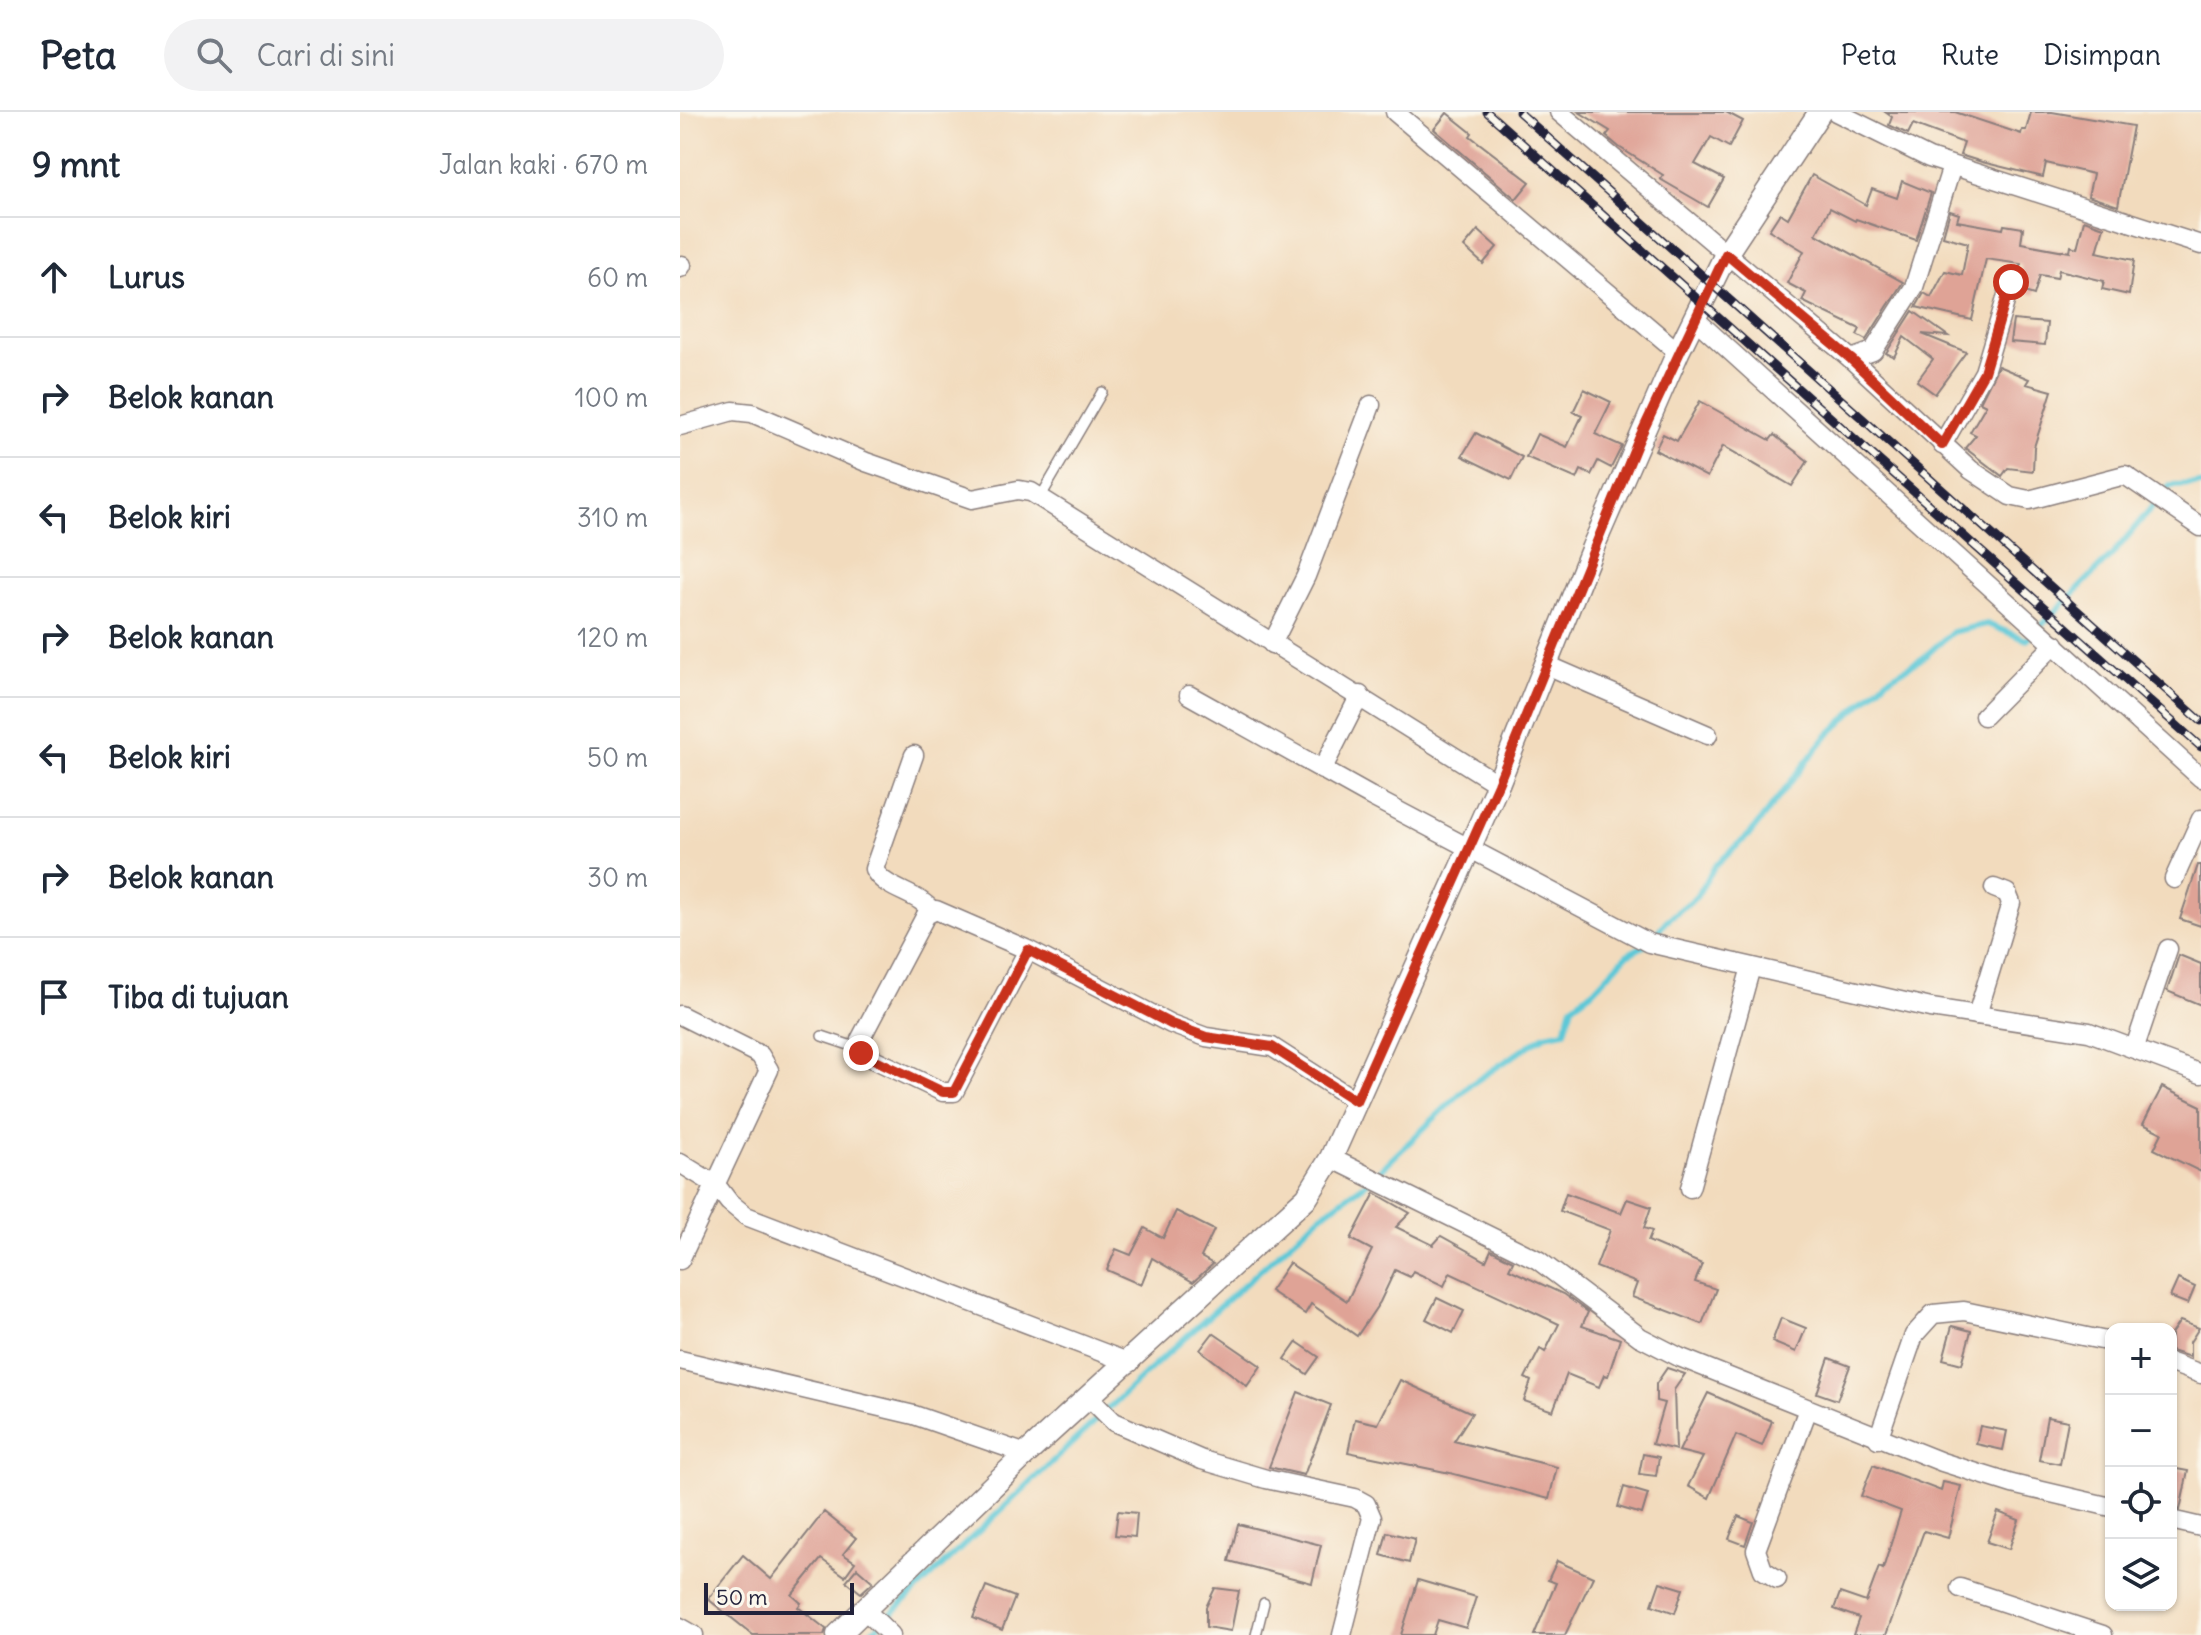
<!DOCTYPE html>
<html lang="id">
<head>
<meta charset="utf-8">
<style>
	body { margin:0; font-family:Delius,sans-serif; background:#f2f2f3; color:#1f2937 }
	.controls { position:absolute; right:24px; bottom:24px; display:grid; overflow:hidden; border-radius:16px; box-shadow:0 2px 6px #0004 }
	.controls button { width:72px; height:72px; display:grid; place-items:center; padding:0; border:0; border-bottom:2px solid #e0e1e3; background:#fff; color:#1f2937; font:40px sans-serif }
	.scale { position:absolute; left:24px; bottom:20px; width:150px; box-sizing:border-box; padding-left:8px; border:4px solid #22223b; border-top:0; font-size:22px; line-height:28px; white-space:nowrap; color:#22223b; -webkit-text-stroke:6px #fbf7ec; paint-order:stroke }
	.stop { position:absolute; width:24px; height:24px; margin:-18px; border:6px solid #c8321e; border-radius:50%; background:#fff }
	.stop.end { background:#c8321e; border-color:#fff; box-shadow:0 2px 8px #0008 }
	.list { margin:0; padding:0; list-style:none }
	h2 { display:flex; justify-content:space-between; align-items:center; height:104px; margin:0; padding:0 32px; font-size:34px }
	h2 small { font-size:26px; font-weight:400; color:#747a83 }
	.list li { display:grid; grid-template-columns:52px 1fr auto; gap:24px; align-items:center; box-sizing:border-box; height:120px; padding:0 32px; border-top:2px solid #e0e1e3 }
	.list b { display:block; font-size:30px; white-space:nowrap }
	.list em { font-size:26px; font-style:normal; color:#747a83 }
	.icon { flex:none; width:44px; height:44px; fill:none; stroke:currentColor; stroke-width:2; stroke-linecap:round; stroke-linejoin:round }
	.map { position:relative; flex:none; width:1521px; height:1523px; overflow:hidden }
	header { display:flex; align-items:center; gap:48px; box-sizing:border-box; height:112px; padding:0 40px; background:#fff; border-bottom:2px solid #e0e1e3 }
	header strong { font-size:38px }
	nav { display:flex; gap:44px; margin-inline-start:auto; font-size:28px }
	.search { width:560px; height:72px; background:#f2f2f3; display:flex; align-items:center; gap:20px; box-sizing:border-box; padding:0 28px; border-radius:44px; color:#747a83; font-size:30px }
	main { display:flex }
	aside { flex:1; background:#fff }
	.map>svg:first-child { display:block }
</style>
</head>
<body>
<header>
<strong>Peta</strong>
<div class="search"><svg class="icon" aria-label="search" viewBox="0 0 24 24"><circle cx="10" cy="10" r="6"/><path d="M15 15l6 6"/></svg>Cari di sini</div>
<nav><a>Peta</a><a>Rute</a><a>Disimpan</a></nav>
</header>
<main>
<aside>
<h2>9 mnt<small>Jalan kaki · 670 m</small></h2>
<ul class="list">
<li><svg class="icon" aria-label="ahead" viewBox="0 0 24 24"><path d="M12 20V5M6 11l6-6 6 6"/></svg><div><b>Lurus</b></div><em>60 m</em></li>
<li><svg class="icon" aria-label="right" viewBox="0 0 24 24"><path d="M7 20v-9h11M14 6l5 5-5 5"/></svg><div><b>Belok kanan</b></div><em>100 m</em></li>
<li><svg class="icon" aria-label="left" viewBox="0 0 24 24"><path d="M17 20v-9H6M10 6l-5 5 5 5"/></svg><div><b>Belok kiri</b></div><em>310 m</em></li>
<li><svg class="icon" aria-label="right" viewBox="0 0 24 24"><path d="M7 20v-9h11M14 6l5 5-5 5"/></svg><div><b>Belok kanan</b></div><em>120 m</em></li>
<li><svg class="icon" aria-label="left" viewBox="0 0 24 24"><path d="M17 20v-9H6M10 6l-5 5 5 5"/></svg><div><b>Belok kiri</b></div><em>50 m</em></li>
<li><svg class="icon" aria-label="right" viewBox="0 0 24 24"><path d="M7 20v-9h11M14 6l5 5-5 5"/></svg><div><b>Belok kanan</b></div><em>30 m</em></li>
<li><svg class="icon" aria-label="arrive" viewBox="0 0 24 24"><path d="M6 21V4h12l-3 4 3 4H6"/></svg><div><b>Tiba di tujuan</b></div></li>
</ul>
</aside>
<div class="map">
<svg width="1521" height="1523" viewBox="0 0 1521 1523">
	<rect width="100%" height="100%" fill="#fbf7ec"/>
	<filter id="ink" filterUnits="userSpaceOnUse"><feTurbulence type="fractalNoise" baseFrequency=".0125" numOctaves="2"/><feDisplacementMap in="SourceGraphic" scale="16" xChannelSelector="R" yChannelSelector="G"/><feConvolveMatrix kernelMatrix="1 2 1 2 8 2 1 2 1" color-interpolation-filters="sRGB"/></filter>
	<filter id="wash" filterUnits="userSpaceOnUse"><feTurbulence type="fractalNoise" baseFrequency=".006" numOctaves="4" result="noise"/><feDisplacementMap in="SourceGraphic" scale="32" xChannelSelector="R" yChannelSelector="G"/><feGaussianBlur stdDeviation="1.8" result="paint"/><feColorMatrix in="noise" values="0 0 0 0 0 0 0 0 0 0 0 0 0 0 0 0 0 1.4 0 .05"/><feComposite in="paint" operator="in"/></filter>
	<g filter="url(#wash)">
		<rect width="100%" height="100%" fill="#f2dbbd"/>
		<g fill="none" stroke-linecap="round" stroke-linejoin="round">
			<polyline stroke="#5dc8d7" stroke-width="6" points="189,1523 466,1261 640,1104 689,1069 787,975 865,923 885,919 892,894 915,877 947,843 969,831 986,809 1016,785 1035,754 1070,722 1145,626 1206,568 1243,546 1272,520 1307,512 1347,528 1433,442 1490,373 1521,372"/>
		</g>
		<g id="blocks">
			<g fill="#dfa396">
				<polygon points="899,0 1046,0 1063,9 1049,35 1031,25 1015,52 1044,67 1028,95 980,67 983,63 939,35 926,24 930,19"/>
				<polygon points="1205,0 1275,0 1341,22 1342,18 1346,18 1351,0 1372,0 1453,14 1438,94 1408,84 1413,62 1366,51 1363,65 1302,50 1280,43 1284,31 1233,12 1228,22 1209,13 1212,5"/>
				<polygon points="767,1 792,21 790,24 850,70 836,87 754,17"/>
				<polygon points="1132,63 1186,93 1192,77 1217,86 1222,69 1251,81 1236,128 1176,107 1175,109 1150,96 1136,122 1223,170 1186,228 1177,223 1180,217 1122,189 1126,181 1107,171 1124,139 1089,118 1100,101 1108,106"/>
				<polygon points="1270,99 1279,102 1277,109 1323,117 1324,113 1343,116 1341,131 1390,140 1391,134 1397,136 1404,108 1424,115 1417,140 1454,148 1449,183 1422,177 1424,169 1379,158 1377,166 1360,163 1354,183 1341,179 1341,152 1306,147 1292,208 1236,195 1244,181 1251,185 1265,159 1282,163 1288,131 1263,124"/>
				<polygon points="798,118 817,135 803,152 784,135"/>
				<polygon points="1233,199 1268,224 1242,222 1286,240 1255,282 1237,269 1253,247 1224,225 1214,245 1206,241"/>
				<polygon points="1333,208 1367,211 1365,233 1330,230"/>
				<polygon points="1318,254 1349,267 1346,272 1372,279 1354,335 1353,359 1328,356 1322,364 1285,336 1296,323 1290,320 1306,293 1300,290"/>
				<polygon points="904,277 931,290 915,322 942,334 931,356 918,349 911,363 901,358 897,367 846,345 857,322 887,335 902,304 893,300"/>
				<polygon points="1020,289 1090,328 1094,323 1128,349 1112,374 1043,334 1027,365 975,338 983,322 997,329"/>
				<polygon points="796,321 842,345 831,368 782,344"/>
				<polygon points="1518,753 1521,753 1521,814 1500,807"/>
				<polygon points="1499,843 1521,852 1521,893 1487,879"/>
				<polygon points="1482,975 1521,994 1521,1060 1474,1037 1482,1021 1463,1012"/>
				<polygon points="695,1081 730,1101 716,1115 753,1133 761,1124 806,1149 811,1138 833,1149 829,1157 883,1182 908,1200 902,1214 940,1227 928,1264 924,1263 919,1275 887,1262 873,1299 844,1289 851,1269 845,1266 860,1237 865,1240 879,1212 770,1161 764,1174 733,1159 730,1165 715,1158 700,1190 677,1224 631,1192 625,1202 590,1179 609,1151 667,1189 692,1138 671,1127"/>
				<polygon points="886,1081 941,1101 947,1087 971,1095 964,1116 972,1119 968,1129 1022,1152 1015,1170 1036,1177 1022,1212 952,1185 957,1171 916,1155 930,1118 880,1099"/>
				<polygon points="496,1099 534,1118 521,1145 533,1152 513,1170 472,1146 461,1173 427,1158 436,1137 451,1143 465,1116 483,1126"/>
				<polygon points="1498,1167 1515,1175 1508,1192 1490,1185"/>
				<polygon points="757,1186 784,1199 773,1221 746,1207"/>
				<polygon points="1101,1206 1126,1216 1116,1240 1092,1230"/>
				<polygon points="1500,1209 1519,1216 1510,1230 1510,1245 1491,1239 1491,1222"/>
				<polygon points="1272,1214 1291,1219 1282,1252 1263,1247"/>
				<polygon points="533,1221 581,1254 567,1274 520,1238"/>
				<polygon points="617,1230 639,1245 627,1262 605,1247"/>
				<polygon points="1149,1246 1170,1254 1157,1288 1137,1281"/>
				<polygon points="987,1256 1005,1262 994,1278 996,1338 972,1332 984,1291 976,1289 976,1272"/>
				<polygon points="720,1268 792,1301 774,1329 877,1355 869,1387 770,1361 668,1340 675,1307 698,1312"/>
				<polygon points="618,1280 651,1293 624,1363 589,1355"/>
				<polygon points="1028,1281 1092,1309 1082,1334 1056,1323 1029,1386 1008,1374 1023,1345 999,1339"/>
				<polygon points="1367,1305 1388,1309 1380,1352 1359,1348"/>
				<polygon points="1300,1314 1327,1319 1323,1338 1296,1332"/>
				<polygon points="963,1342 979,1345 976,1364 959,1362"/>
				<polygon points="1193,1353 1261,1379 1263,1370 1281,1374 1268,1426 1244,1419 1206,1523 1173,1523 1179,1506 1154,1497 1160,1481 1186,1490 1199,1455 1203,1457 1221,1399 1181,1384"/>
				<polygon points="1491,1356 1508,1359 1500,1398 1491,1396"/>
				<polygon points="944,1375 968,1382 962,1402 938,1395"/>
				<polygon points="438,1399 457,1401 455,1425 435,1423"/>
				<polygon points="144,1400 176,1426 163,1442 175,1450 165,1464 141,1447 112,1483 121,1491 118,1495 146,1517 144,1523 73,1523 28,1487 63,1443 91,1467"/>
				<polygon points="1318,1400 1339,1408 1329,1437 1307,1430"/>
				<polygon points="1058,1404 1073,1410 1065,1433 1049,1427"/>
				<polygon points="558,1412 641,1433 632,1471 549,1449"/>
				<polygon points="707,1420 735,1427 729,1451 701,1443"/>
				<polygon points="877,1449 913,1465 885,1523 854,1523 876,1471 868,1468"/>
				<polygon points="177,1456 193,1470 181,1481 166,1469"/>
				<polygon points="738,1468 796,1485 786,1516 758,1508 753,1523 721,1523"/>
				<polygon points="980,1470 1003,1477 995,1501 972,1493"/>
				<polygon points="306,1474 335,1485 322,1518 293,1506"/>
				<polygon points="535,1476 559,1479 551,1519 526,1515 526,1495"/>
			</g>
		</g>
	</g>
	<g filter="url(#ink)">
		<use href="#blocks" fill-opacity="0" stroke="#8a7e7c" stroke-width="2"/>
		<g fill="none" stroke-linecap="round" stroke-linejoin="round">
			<defs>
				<g id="service">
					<polyline points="360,386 422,280"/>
					<polyline points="142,924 178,936"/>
					<polyline points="576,1523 584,1491"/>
				</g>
				<g id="minor">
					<polyline points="715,0 998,240"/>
					<polyline points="879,0 1171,247 1291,358 1330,384 1349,388 1445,363 1521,415"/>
					<polyline points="1156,0 1249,46 1521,133"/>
					<polyline points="0,156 2,153"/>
					<polyline points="1015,207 1521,666"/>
					<polyline points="1171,247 1193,239 1234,175 1272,54"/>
					<polyline points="0,314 53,299 72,301 186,350 292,387 338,378 351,380 818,672"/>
					<polyline points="1262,333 1304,260 1331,170"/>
					<polyline points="592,532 626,464 691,293"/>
					<polyline points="867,553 1028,623"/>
					<polyline points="509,583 690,684 969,831 1251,896 1409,920 1521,962"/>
					<polyline points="1304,604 1375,532"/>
					<path d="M234 643 194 757C204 778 238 780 252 799"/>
					<polyline points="642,658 680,583"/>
					<polyline points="1494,767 1521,707"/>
					<polyline points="348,838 274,980 263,980 181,941 180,928 246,803 256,798 348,838 491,912 526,925 592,935 676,989"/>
					<polyline points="0,903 80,943 89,958 0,1148"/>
					<polyline points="1297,903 1331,791 1327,781 1314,776"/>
					<polyline points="1455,935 1488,837"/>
					<polyline points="651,1046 858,1148 960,1225 999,1245 1262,1350 1332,1372 1431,1395"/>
					<polyline points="0,1051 36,1073 49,1090 66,1104 450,1251"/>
					<polyline points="1010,1076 1071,855"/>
					<polyline points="0,1248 234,1303 346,1342"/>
					<polyline points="1491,1251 1521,1262"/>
					<polyline points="411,1287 434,1310 522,1348 586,1367 675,1386 686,1392 692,1406 662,1523"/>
					<polyline points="1198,1327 1234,1223 1253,1202 1284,1199 1431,1230"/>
					<polyline points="1491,1408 1521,1415"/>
					<polyline points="1097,1467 1083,1458 1076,1438 1128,1297"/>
					<polyline points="1280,1476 1423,1523"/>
					<polyline points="185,1498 211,1523"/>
					<polyline points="0,1515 14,1523"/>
				</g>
				<polyline id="tertiary" points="158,1523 346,1342 627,1085 651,1046 818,672 913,435 998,240 1046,142 1140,0"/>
			</defs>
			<use href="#service" stroke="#8a7e7c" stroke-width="12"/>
			<use href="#minor" stroke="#8a7e7c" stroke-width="21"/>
			<use href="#tertiary" stroke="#8a7e7c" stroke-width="25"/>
			<use href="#service" stroke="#fff" stroke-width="9"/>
			<use href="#minor" stroke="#fff" stroke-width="18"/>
			<use href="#tertiary" stroke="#fff" stroke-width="22"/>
			<defs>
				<g id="rail">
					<polyline points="807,0 1521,635"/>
					<polyline points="839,0 1521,609"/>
				</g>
			</defs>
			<use href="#rail" stroke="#22223b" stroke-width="9"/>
			<use href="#rail" stroke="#fbf7ec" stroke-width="6" stroke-dasharray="18" stroke-linecap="butt"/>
		</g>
	</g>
	<g fill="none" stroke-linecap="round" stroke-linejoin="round" filter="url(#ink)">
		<polyline stroke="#c8321e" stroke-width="10" points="181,941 263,980 274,980 348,838 491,912 526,925 592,935 676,989 818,672 959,327 1046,142 1171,247 1262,333 1304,260 1331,170"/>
	</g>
</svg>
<div class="controls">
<button>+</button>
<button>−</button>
<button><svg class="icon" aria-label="locate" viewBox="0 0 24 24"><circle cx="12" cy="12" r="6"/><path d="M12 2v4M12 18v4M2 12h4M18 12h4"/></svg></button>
<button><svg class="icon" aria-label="layers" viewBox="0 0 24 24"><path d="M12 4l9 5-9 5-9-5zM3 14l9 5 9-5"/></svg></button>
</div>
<div class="scale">50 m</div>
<div class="stop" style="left:1331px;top:170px"></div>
<div class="stop end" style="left:181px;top:941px"></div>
</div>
</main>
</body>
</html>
